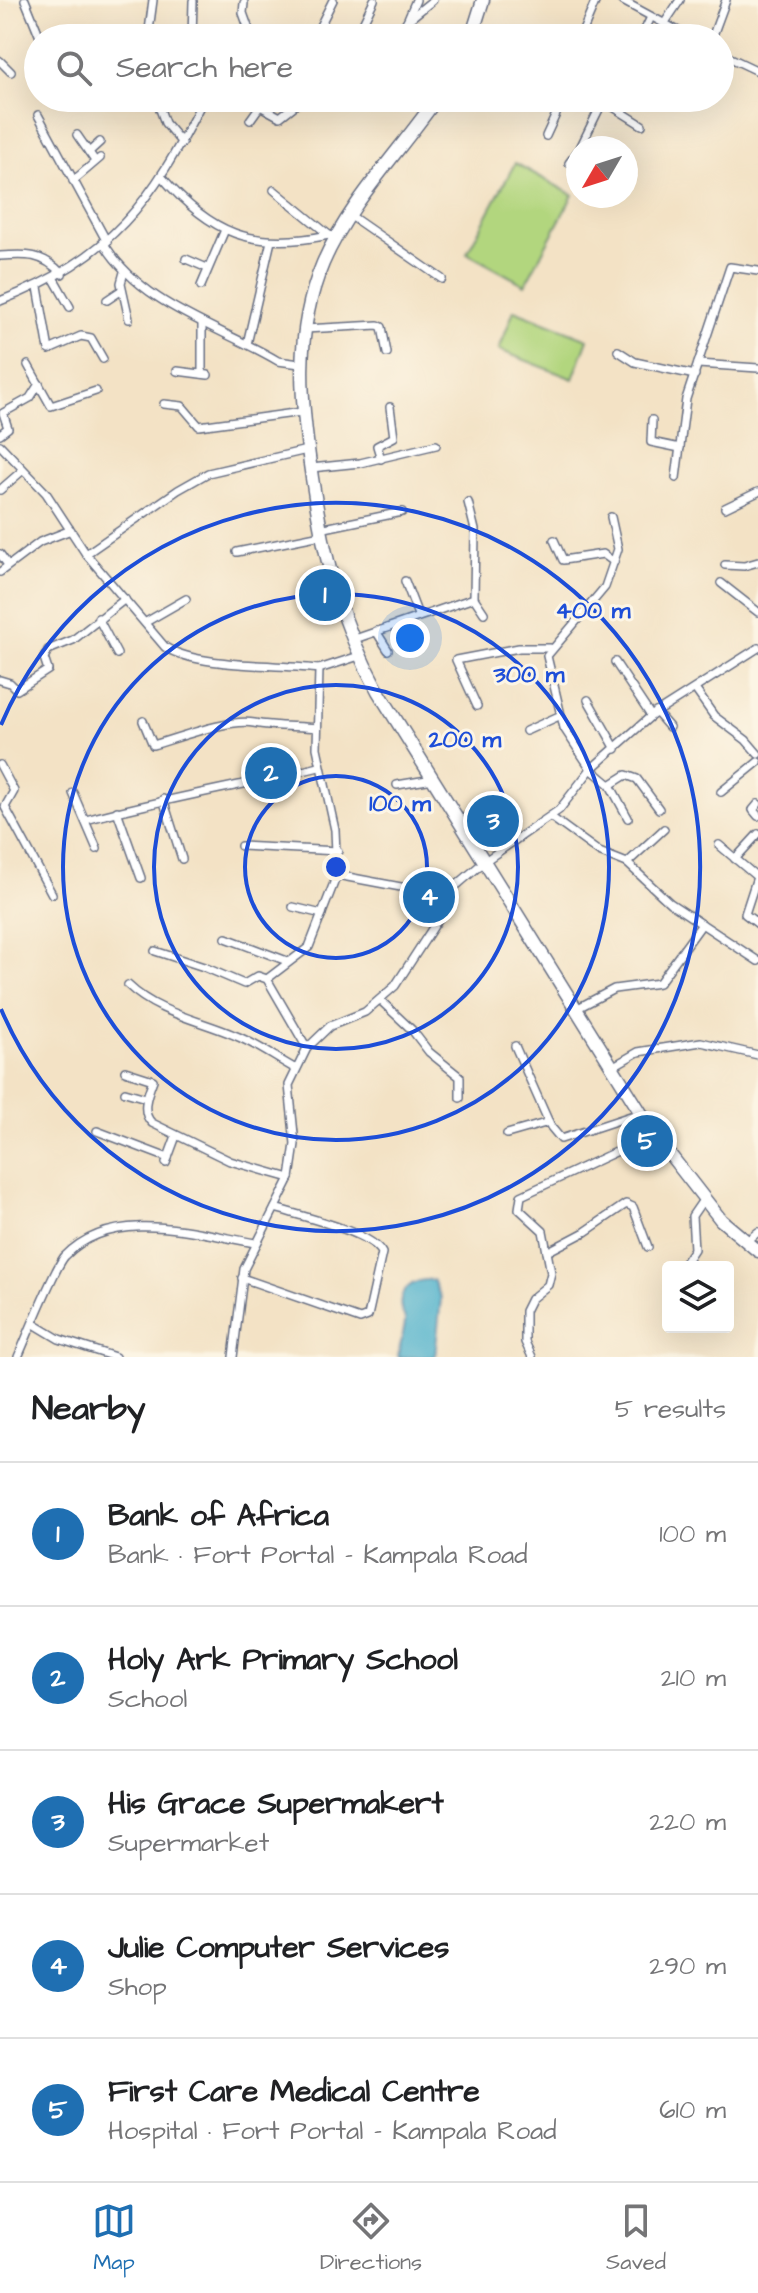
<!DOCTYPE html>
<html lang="en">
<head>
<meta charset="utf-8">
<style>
	body { margin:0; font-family:"Architects Daughter",sans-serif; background:#f2f2f2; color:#202124 }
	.controls { position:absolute; right:24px; bottom:24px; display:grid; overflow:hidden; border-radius:8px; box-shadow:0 8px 32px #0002 }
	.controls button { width:72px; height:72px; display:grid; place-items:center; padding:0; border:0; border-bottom:2px solid #e0e0e0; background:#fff; color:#202124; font:40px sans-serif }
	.compass { position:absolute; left:566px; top:136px; width:72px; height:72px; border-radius:50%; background:#fff; box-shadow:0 8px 32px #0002; rotate:231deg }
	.you { position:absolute; left:410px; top:638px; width:28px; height:28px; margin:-20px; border:6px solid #fff; border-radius:50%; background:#1a73e8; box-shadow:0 0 0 12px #1a73e833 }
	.badge { display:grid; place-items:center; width:52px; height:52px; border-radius:50%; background:#1f6fb2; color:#fff; font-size:26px; font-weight:700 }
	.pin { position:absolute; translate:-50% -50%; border:4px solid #fff; box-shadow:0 2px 8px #0006 }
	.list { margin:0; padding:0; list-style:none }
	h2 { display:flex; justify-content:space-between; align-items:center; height:104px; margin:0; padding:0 32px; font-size:34px }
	h2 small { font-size:26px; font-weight:400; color:#757577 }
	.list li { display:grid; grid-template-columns:52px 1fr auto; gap:24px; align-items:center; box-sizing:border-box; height:144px; padding:0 32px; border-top:2px solid #e0e0e0 }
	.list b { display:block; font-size:30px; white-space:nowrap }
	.list p { margin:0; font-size:26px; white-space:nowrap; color:#757577 }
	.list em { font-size:26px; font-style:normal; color:#757577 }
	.icon { flex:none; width:44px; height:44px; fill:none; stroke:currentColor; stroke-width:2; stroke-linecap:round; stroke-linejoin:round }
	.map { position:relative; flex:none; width:758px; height:1357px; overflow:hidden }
	.search { position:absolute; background:#fff; box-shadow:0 8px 32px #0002; left:24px; right:24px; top:24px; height:88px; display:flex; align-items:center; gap:20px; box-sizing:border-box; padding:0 28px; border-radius:44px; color:#757577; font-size:30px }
	.sheet { height:824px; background:#fff }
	nav { display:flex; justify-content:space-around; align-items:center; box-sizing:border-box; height:112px; border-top:2px solid #e0e0e0; background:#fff; font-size:22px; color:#757577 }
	nav a { display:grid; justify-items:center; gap:4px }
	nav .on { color:#1f6fb2 }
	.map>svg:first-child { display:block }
</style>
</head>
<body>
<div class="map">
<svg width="758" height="1357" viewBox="0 0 758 1357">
	<rect width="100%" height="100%" fill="#fcf5e5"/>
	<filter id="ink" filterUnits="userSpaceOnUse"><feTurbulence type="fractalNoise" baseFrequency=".0125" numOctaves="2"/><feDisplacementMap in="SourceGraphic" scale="16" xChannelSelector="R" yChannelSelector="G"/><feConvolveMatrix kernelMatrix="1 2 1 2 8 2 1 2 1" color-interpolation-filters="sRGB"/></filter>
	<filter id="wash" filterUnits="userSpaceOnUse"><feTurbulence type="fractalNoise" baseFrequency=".006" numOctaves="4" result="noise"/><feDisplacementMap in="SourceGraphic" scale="32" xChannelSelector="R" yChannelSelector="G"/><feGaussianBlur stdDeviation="1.8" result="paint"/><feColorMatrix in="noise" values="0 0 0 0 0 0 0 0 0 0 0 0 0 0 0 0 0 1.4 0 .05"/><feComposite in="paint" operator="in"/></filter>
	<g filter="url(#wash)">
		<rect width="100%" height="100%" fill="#f3e2c5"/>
		<g fill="#b2d67e" stroke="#66826e" stroke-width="2">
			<polygon points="515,163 573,195 525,285 467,253"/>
			<polygon points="514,310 588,339 573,379 499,350"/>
		</g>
		<path fill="#4db1cc" stroke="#347095" stroke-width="2" d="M433 1280 441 1298 435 1357H398C399 1347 406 1325 405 1320 405 1316 402 1313 401 1309 397 1289 416 1278 433 1280Z"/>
	</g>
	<g filter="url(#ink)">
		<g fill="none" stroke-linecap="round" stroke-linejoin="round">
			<defs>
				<g id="street">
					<polyline points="25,0 40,37"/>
					<polyline points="621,0 691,38"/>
					<polyline points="244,3 243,13 252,38"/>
					<polyline points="407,21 416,0"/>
					<polyline points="664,24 680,0"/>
					<polyline points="362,25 374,0"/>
					<polyline points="476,26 497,38"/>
					<polyline points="92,37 92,38"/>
					<polyline points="148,38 153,0"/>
					<polyline points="192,38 193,1"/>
					<polyline points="309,38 318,30 333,0"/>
					<polyline points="394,38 407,21 433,0"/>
					<polyline points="580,38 596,0"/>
					<polyline points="641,38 651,17"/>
					<polyline points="712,38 726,0"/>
					<polyline points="720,53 758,71"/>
					<polyline points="0,61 11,72"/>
					<polyline points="156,98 165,123 182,143"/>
					<polyline points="255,98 260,106 280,117 303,99"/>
					<polyline points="541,98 557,112 546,136"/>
					<polyline points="599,98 642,125"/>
					<polyline points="38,115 107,242"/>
					<polyline points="250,120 260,106"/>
					<polyline points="77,135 95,161"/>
					<polyline points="580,148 603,101"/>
					<polyline points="89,152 100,142"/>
					<polyline points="569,163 578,151"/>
					<path d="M161 176C211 234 252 251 329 235L335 238"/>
					<polyline points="73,181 100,158"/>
					<polyline points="274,190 329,235"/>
					<polyline points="351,216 442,279"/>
					<path d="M104 244C144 307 217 325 278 361L300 364"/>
					<path d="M0 256C26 254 43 253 62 274"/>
					<polyline points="186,259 207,268"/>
					<polyline points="124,272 121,283 129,319"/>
					<polyline points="54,279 70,307"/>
					<polyline points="201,286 224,232"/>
					<polyline points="38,287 49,350 81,336 91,338 103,359"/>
					<polyline points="107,300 122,290"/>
					<path d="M0 301C112 258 152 202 204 98"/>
					<polyline points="305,329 378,325 382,327 387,353"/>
					<polyline points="247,344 271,241"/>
					<polyline points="618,351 635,362 695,375"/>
					<polyline points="698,364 758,368"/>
					<polyline points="28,365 51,406 96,391"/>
					<polyline points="177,371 208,375"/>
					<polyline points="202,374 202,324"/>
					<polyline points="164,404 182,406 199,426 302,412"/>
					<polyline points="652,420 651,442 680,448"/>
					<polyline points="0,434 8,428 3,413 30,398 39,384"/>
					<path d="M0 445 46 493 86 554 165 647C197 668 279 664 319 669"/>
					<polyline points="381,459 377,446 394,437 390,407"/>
					<polyline points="311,468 360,463 436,445"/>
					<polyline points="676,478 686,399 730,267 758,271"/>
					<polyline points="0,490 23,470"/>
					<polyline points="468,502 475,530 474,598 484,613"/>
					<polyline points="725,508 758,492"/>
					<polyline points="611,517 618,549 605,587 547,656 564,728 591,769 610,785 628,818"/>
					<polyline points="320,529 402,512"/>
					<polyline points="554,540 563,560 603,554 614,562"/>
					<polyline points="237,552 321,535"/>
					<polyline points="0,554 8,565"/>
					<polyline points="86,554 178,490 208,473 307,450"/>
					<polyline points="725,565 744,566 758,562"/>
					<polyline points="0,572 40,542 71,530"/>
					<polyline points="405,581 418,615"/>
					<polyline points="721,583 758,612"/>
					<polyline points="98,618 117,654"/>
					<polyline points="146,622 186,599"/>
					<polyline points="376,631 388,650"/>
					<polyline points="352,640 474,598"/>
					<polyline points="615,662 651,716"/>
					<polyline points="0,680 10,683 17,690 48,670 44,658 48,650 73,640 125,599"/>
					<polyline points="695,689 714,716 746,740 758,754"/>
					<polyline points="588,700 616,749"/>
					<polyline points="477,706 456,660 519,648 550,648"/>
					<polyline points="656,712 669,727"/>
					<path d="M143 721 153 745C178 738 230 718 254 723 275 727 295 726 317 728"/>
					<polyline points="526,731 559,716"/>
					<polyline points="0,765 14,791 5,807 52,894"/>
					<polyline points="397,785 433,779"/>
					<polyline points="610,785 626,775 637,779 659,809"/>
					<polyline points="721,792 758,762"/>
					<polyline points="73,793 97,849"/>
					<polyline points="163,799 182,859"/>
					<polyline points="758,804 753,810 758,816"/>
					<polyline points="117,811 141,878"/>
					<polyline points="551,817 599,852 627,863 670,903 758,961"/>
					<path d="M86 820C163 799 241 786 319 767"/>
					<polyline points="719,845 757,877 745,914 758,924"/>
					<polyline points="241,846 338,851"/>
					<polyline points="735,859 758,834"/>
					<polyline points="627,863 664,829"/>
					<polyline points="337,875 438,894 450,891"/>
					<polyline points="293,907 322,914"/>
					<polyline points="226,938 287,961"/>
					<polyline points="155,951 204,967 244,984 258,976 267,979 307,1048"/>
					<polyline points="267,979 309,947 337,875 335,830 317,748 319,669 359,656"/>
					<path d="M128 985C157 1013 199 1020 234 1035 255 1043 274 1057 294 1068"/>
					<polyline points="380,1000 412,1030 429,1052 460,1077 460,1098"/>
					<polyline points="576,1009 614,989 659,983 702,924"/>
					<polyline points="515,1046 551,1127 561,1139 640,1113"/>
					<polyline points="612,1067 638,1052 701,1042 758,1055"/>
					<path d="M125 1071 153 1080C148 1093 140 1112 152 1123L230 1161 290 1178"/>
					<polyline points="125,1092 146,1098"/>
					<polyline points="97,1131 168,1158"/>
					<polyline points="507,1134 549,1122"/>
					<polyline points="166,1163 176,1136"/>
					<polyline points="746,1242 758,1232"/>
					<polyline points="547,1252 585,1232 626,1204 633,1207 648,1247"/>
					<polyline points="682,1267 694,1249 692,1216 703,1200"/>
					<path d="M242 1278 360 1319 368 1316 382 1253C372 1232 300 1216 275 1208"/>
					<polyline points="34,1324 59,1339 115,1357"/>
					<path d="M18 1357C27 1337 54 1268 65 1256 114 1206 195 1233 255 1243"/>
					<polyline points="233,1357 244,1269 290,1178 295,1144 289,1085 307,1048 330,1026 365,1012 395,986 443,912 450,891 485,861 559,810 591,769 651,716 758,648"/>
					<polyline points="532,1357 525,1342 525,1311 531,1299 548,1285 551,1273 543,1231 519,1209 521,1196 654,1134"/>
				</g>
				<g id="primary">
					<polyline points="471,38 483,0"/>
					<path d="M437 98C400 151 349 203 323 263 293 334 301 404 312 478 324 557 339 620 378 691L654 1134 721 1220 758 1251"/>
				</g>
			</defs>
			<use href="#street" stroke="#676e82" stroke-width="10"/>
			<use href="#primary" stroke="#676e82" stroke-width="15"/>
			<use href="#street" stroke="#fff" stroke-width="7"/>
			<use href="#primary" stroke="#fff" stroke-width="12"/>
		</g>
	</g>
	<g fill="none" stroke="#1d4ed8" stroke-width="4">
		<circle cx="336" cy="867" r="91"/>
		<circle cx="336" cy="867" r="182"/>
		<circle cx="336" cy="867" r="273"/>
		<path d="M1 725A364 364 0 1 1 1 1009"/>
	</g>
	<circle cx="336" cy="867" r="12" fill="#1d4ed8" stroke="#fcf5e5" stroke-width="4"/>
	<g font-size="24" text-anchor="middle" font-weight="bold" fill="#1d4ed8" stroke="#fcf5e5" stroke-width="6" stroke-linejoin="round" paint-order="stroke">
		<text x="593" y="618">400 m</text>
		<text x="529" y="682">300 m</text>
		<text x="465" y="747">200 m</text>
		<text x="400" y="811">100 m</text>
	</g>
</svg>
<div class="controls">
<button><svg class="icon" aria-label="layers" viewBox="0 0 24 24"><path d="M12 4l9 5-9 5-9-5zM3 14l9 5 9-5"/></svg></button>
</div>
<svg class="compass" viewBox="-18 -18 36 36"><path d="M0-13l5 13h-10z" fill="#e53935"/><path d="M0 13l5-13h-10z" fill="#757577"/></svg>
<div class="you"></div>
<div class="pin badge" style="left:325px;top:595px">1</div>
<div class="pin badge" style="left:271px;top:773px">2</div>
<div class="pin badge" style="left:493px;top:821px">3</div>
<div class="pin badge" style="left:429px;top:897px">4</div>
<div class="pin badge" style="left:647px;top:1141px">5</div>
<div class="search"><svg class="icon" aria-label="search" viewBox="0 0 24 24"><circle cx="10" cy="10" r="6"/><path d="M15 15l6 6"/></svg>Search here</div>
</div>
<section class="sheet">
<h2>Nearby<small>5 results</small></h2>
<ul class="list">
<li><span class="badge">1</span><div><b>Bank of Africa</b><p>Bank · Fort Portal - Kampala Road</p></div><em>100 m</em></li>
<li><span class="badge">2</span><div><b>Holy Ark Primary School</b><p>School</p></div><em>210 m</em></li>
<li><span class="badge">3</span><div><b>His Grace Supermakert</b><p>Supermarket</p></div><em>220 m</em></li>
<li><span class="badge">4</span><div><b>Julie Computer Services</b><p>Shop</p></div><em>290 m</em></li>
<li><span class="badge">5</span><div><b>First Care Medical Centre</b><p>Hospital · Fort Portal - Kampala Road</p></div><em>610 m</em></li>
</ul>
</section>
<nav>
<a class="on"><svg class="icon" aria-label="map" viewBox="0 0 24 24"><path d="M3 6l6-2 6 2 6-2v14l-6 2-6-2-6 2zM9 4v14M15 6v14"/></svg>Map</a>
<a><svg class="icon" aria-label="directions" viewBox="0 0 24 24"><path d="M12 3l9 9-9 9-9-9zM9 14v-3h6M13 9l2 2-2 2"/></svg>Directions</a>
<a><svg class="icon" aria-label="saved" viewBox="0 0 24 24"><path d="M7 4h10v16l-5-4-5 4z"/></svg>Saved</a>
</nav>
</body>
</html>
